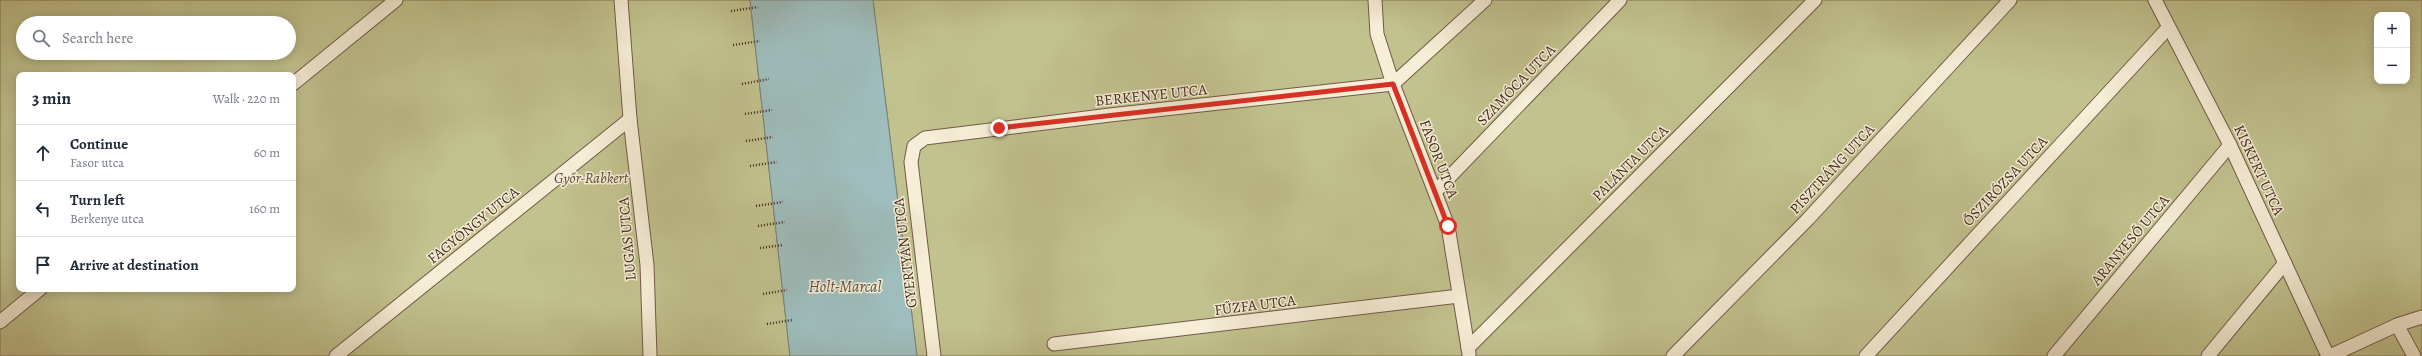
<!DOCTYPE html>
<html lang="en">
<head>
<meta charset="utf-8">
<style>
	body { margin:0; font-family:Alegreya,serif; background:#f2f2f3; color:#1f2937 }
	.controls { position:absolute; right:12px; top:12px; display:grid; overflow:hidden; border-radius:8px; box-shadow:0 2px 10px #0003 }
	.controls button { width:36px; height:36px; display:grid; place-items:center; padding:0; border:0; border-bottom:1px solid #e0e1e3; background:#fff; color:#1f2937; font:20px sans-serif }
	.stop { position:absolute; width:12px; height:12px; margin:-9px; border:3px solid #d93025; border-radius:50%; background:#fff }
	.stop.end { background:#d93025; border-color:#fff; box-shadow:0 1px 4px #0008 }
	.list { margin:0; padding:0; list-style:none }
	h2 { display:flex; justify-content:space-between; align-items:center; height:52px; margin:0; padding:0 16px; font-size:17px }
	h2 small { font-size:13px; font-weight:400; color:#747a83 }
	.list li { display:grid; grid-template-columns:26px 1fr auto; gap:12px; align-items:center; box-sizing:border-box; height:56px; padding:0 16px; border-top:1px solid #e0e1e3 }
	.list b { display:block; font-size:15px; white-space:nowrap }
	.list p { margin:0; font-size:13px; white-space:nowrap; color:#747a83 }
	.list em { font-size:13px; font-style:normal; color:#747a83 }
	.icon { flex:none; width:22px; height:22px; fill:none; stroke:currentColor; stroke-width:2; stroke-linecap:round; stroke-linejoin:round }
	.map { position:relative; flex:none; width:2422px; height:356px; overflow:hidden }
	.search { position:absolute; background:#fff; box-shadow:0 2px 10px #0003; left:16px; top:16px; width:280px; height:44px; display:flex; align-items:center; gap:10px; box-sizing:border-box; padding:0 14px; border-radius:22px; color:#747a83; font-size:15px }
	.panel { position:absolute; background:#fff; box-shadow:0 2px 10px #0003; left:16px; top:72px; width:280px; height:220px; border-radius:8px }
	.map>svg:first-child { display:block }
</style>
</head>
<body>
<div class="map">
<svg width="2422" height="356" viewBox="0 0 2422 356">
	<rect width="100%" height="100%" fill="#f1e5c1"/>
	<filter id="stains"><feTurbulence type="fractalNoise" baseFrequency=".005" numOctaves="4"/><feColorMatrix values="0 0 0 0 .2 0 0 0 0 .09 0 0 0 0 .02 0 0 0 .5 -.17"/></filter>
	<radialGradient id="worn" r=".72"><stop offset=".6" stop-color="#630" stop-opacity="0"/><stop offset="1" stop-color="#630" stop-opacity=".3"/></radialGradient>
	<g fill="#c1c28e" stroke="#847656" fill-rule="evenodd">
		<path d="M0 0H750L790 356H0ZM23 23H289V53H23ZM19 75H293V289H19Z"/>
		<path d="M873 0H2422V356H917ZM2377 15H2407V81H2377Z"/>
	</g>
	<polygon fill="#9ebdbc" stroke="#7b837d" points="750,0 873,0 917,356 790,356"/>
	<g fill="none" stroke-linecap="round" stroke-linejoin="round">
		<defs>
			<g id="street">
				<polyline points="621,0 630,119 647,265 650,356"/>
				<polyline points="1375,0 1377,34 1393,84 1448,226 1469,354"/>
				<polyline points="2155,0 2230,145 2328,356"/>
				<polyline points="293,84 396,0"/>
				<polyline points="1435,192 1620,0"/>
				<polyline points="0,322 40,289"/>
				<polyline points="2397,325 2414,356"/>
				<polyline points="1054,344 1459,296"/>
				<polyline points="1468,348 1815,0"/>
				<polyline points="336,356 630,119"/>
				<polyline points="934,356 911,162 914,146 925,138 1110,115 1393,84 1485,0"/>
				<polyline points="1673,356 1808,219 2010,0"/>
				<polyline points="1866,356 2168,28"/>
				<polyline points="2054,356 2230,145"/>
				<polyline points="2208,356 2285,263"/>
				<polyline points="2330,356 2397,325 2422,317"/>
			</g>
		</defs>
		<use href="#street" stroke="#715a47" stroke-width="15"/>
		<g stroke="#462b1e" stroke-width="2.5" stroke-dasharray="1 2" stroke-linecap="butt">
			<polyline points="731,11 758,7"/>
			<polyline points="733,45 760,41"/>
			<polyline points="742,84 769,79"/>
			<polyline points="745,114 772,110"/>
			<polyline points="746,141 773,137"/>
			<polyline points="750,166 777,162"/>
			<polyline points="756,206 783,202"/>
			<polyline points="758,226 785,222"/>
			<polyline points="760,248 783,245"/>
			<polyline points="763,294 787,290"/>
			<polyline points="767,324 792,320"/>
		</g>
		<use href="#street" stroke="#f6eed7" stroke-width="13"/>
	</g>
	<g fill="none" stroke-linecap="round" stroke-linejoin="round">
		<polyline stroke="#d93025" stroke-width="5" points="999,128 1393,84 1448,226"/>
	</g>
	<g text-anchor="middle" stroke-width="3" stroke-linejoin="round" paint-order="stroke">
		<g font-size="15" fill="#462b1e" stroke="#f6eed7">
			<text transform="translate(1516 85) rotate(-46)" y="5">SZAMÓCA UTCA</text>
			<text transform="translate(1151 95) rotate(-6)" y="5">BERKENYE UTCA</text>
			<text transform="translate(1439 159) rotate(69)" y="5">FASOR UTCA</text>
			<text transform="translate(1630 163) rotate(-45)" y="5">PALÁNTA UTCA</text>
			<text transform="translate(1832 169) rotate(-47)" y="5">PISZTRÁNG UTCA</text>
			<text transform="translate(2259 170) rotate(65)" y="5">KISKERT UTCA</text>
			<text transform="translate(2005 181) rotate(-47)" y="5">ŐSZIRÓZSA UTCA</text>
			<text transform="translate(473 225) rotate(-39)" y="5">FAGYÖNGY UTCA</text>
			<text transform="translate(627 239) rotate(-95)" y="5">LUGAS UTCA</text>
			<text transform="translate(2130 240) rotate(-50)" y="5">ARANYESŐ UTCA</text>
			<text transform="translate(905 253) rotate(-97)" y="5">GYERTYÁN UTCA</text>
			<text transform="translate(1255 305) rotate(-7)" y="5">FŰZFA UTCA</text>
		</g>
		<g font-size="15" font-style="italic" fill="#5f4934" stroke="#f6eed7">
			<text x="591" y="183">Győr-Rabkert</text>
		</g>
		<g font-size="16" font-style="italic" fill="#5c5046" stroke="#f6eed7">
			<text x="845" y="292">Holt-Marcal</text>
		</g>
	</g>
	<rect width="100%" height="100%" filter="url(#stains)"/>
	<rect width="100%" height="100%" fill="url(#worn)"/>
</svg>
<div class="controls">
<button>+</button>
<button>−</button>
</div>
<div class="stop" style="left:1448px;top:226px"></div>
<div class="stop end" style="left:999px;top:128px"></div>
<div class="search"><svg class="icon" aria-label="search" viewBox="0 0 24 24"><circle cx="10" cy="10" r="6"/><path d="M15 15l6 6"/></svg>Search here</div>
<section class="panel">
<h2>3 min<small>Walk · 220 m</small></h2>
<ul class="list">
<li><svg class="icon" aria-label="ahead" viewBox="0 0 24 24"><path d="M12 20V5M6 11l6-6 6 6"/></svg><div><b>Continue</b><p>Fasor utca</p></div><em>60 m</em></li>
<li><svg class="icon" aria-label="left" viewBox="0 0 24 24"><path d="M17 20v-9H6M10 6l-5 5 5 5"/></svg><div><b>Turn left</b><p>Berkenye utca</p></div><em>160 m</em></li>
<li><svg class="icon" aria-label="arrive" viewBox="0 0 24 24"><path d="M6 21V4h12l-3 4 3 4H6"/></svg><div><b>Arrive at destination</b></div></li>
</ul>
</section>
</div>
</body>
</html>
